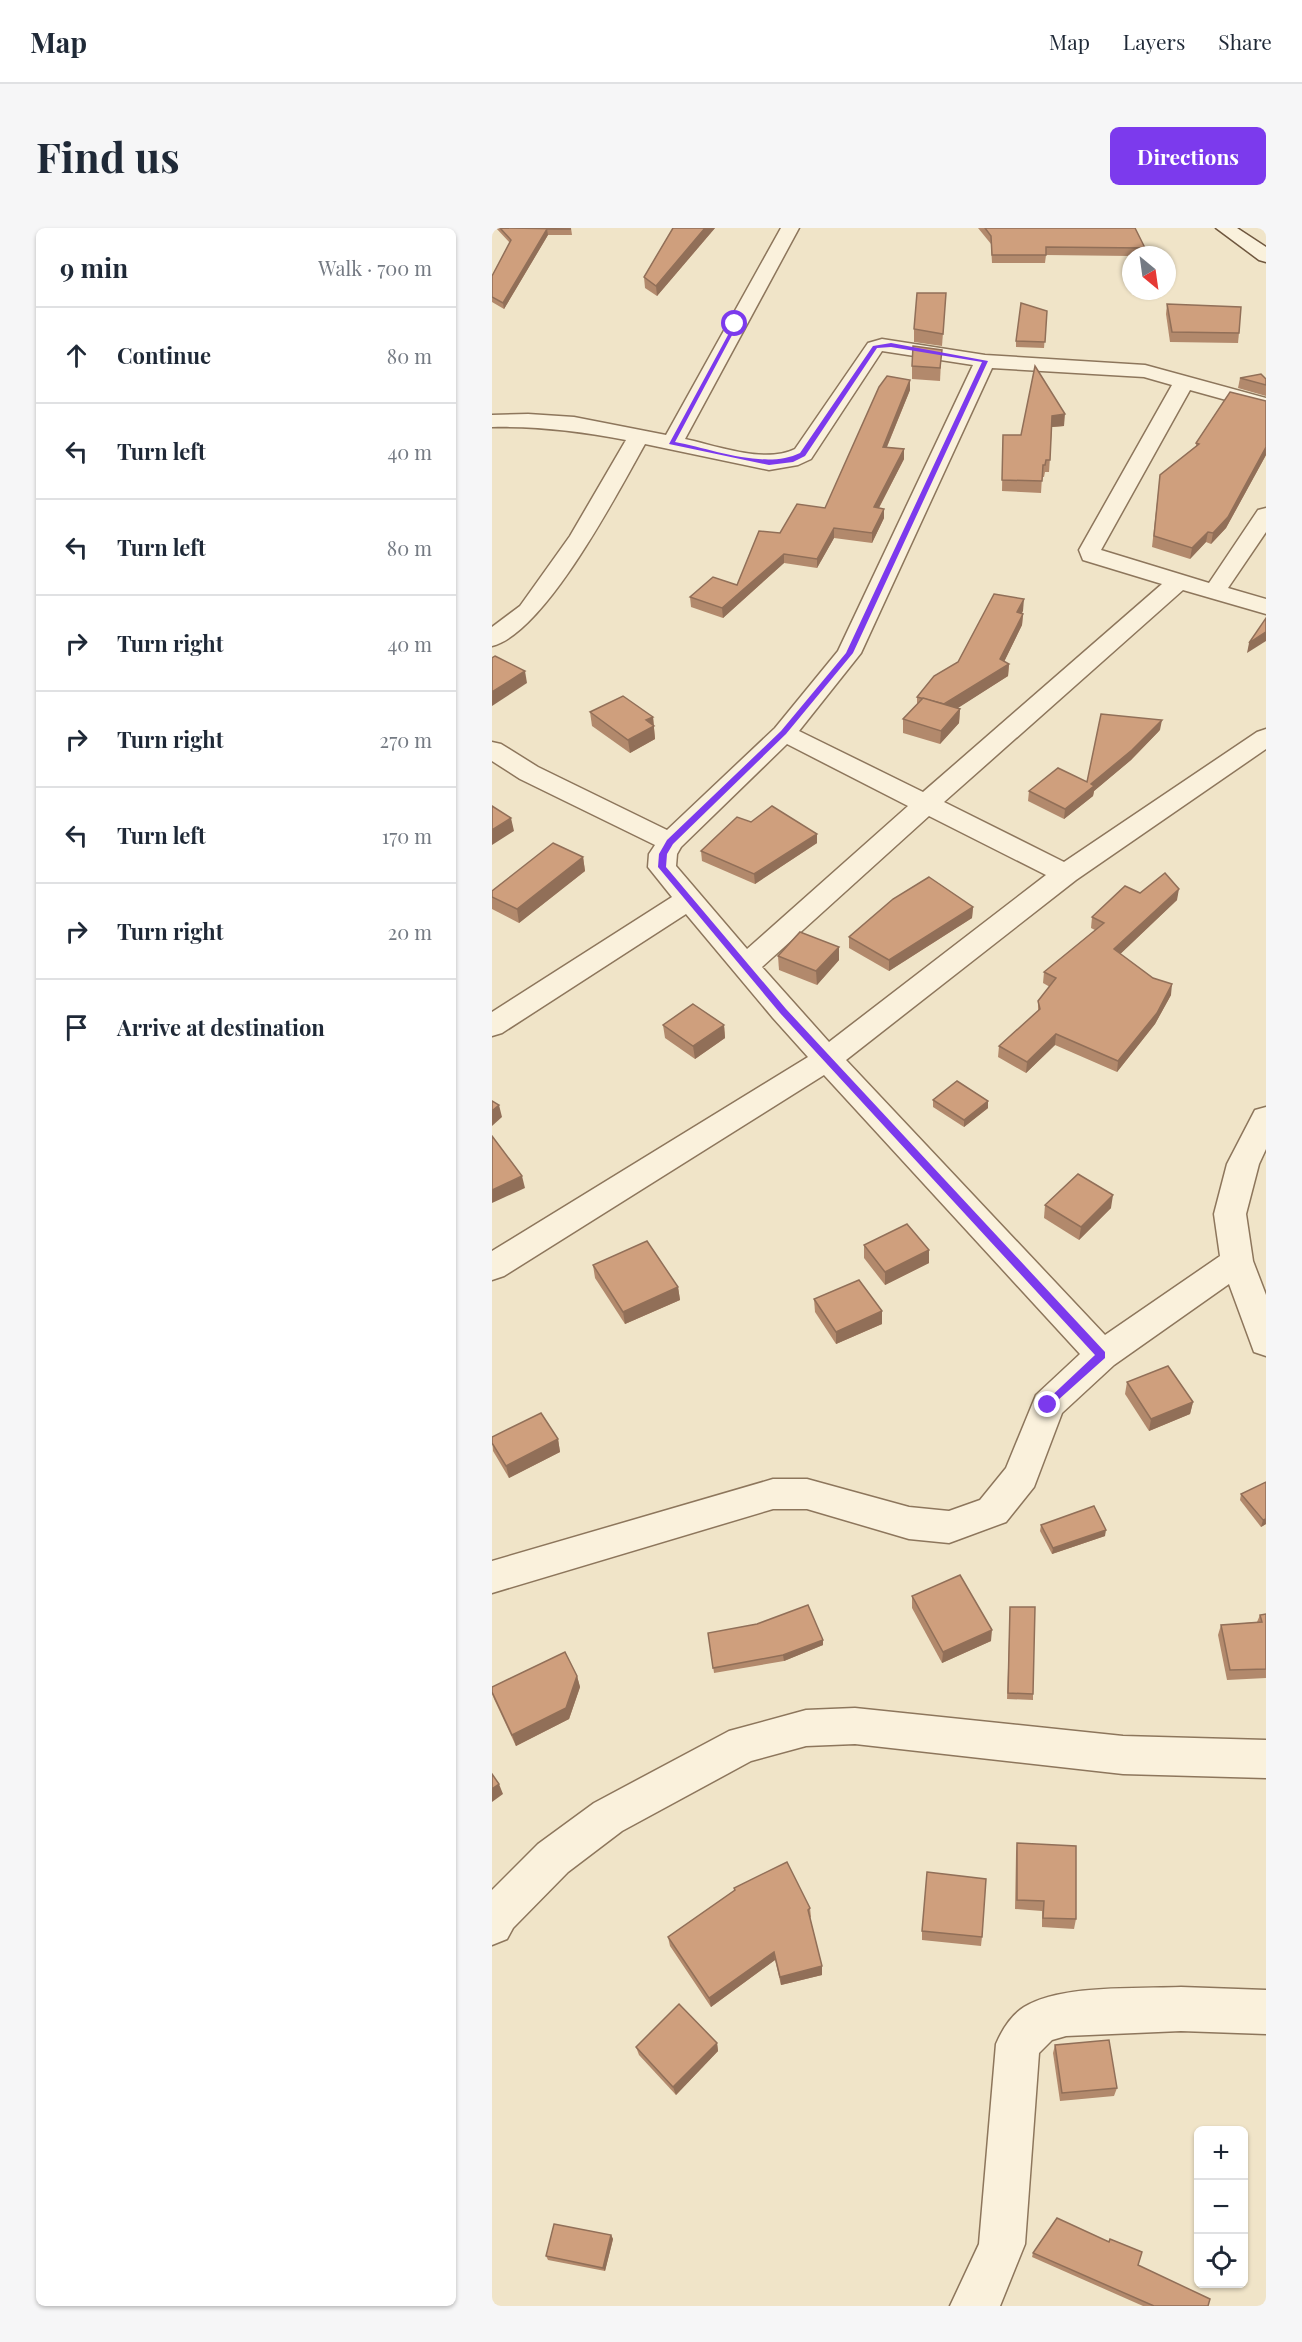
<!DOCTYPE html>
<html lang="en">
<head>
<meta charset="utf-8">
<style>
	body { margin:0; font-family:"Playfair Display",serif; background:#f6f6f7; color:#1f2937 }
	.controls { position:absolute; right:18px; bottom:18px; display:grid; overflow:hidden; border-radius:9px; box-shadow:0 2px 4px #0004 }
	.controls button { width:54px; height:54px; display:grid; place-items:center; padding:0; border:0; border-bottom:2px solid #e0e1e3; background:#fff; color:#1f2937; font:30px sans-serif }
	.compass { position:absolute; left:630px; top:18px; width:54px; height:54px; border-radius:50%; background:#fff; box-shadow:0 2px 4px #0004; rotate:151deg }
	.stop { position:absolute; width:18px; height:18px; margin:-14px; border:4px solid #7c3aed; border-radius:50%; background:#fff }
	.stop.end { background:#7c3aed; border-color:#fff; box-shadow:0 2px 6px #0008 }
	.list { margin:0; padding:0; list-style:none }
	h2 { display:flex; justify-content:space-between; align-items:center; height:78px; margin:0; padding:0 24px; font-size:26px }
	h2 small { font-size:20px; font-weight:400; color:#747a83 }
	.list li { display:grid; grid-template-columns:39px 1fr auto; gap:18px; align-items:center; box-sizing:border-box; height:96px; padding:0 24px; border-top:2px solid #e0e1e3 }
	.list b { display:block; font-size:22px; white-space:nowrap }
	.list em { font-size:20px; font-style:normal; color:#747a83 }
	.icon { flex:none; width:33px; height:33px; fill:none; stroke:currentColor; stroke-width:2; stroke-linecap:round; stroke-linejoin:round }
	.map { position:relative; flex:none; width:774px; height:2078px; overflow:hidden; border-radius:9px }
	header { display:flex; align-items:center; gap:36px; box-sizing:border-box; height:84px; padding:0 30px; background:#fff; border-bottom:2px solid #e0e1e3 }
	header strong { font-size:28px }
	nav { display:flex; gap:33px; margin-inline-start:auto; font-size:21px }
	.intro { display:flex; align-items:center; justify-content:space-between; box-sizing:border-box; height:144px; padding:0 36px }
	h1 { margin:0; font-size:42px }
	.button { padding:15px 27px; border-radius:9px; background:#7c3aed; color:#fff; font-size:21px; font-weight:700 }
	main { display:flex; gap:36px; padding:0 36px }
	aside { flex:1; background:#fff; border-radius:9px; box-shadow:0 2px 4px #0004 }
	.map>svg:first-child { display:block }
</style>
</head>
<body>
<header>
<strong>Map</strong>
<nav><a>Map</a><a>Layers</a><a>Share</a></nav>
</header>
<div class="intro"><h1>Find us</h1><a class="button">Directions</a></div>
<main>
<aside>
<h2>9 min<small>Walk · 700 m</small></h2>
<ul class="list">
<li><svg class="icon" aria-label="ahead" viewBox="0 0 24 24"><path d="M12 20V5M6 11l6-6 6 6"/></svg><div><b>Continue</b></div><em>80 m</em></li>
<li><svg class="icon" aria-label="left" viewBox="0 0 24 24"><path d="M17 20v-9H6M10 6l-5 5 5 5"/></svg><div><b>Turn left</b></div><em>40 m</em></li>
<li><svg class="icon" aria-label="left" viewBox="0 0 24 24"><path d="M17 20v-9H6M10 6l-5 5 5 5"/></svg><div><b>Turn left</b></div><em>80 m</em></li>
<li><svg class="icon" aria-label="right" viewBox="0 0 24 24"><path d="M7 20v-9h11M14 6l5 5-5 5"/></svg><div><b>Turn right</b></div><em>40 m</em></li>
<li><svg class="icon" aria-label="right" viewBox="0 0 24 24"><path d="M7 20v-9h11M14 6l5 5-5 5"/></svg><div><b>Turn right</b></div><em>270 m</em></li>
<li><svg class="icon" aria-label="left" viewBox="0 0 24 24"><path d="M17 20v-9H6M10 6l-5 5 5 5"/></svg><div><b>Turn left</b></div><em>170 m</em></li>
<li><svg class="icon" aria-label="right" viewBox="0 0 24 24"><path d="M7 20v-9h11M14 6l5 5-5 5"/></svg><div><b>Turn right</b></div><em>20 m</em></li>
<li><svg class="icon" aria-label="arrive" viewBox="0 0 24 24"><path d="M6 21V4h12l-3 4 3 4H6"/></svg><div><b>Arrive at destination</b></div></li>
</ul>
</aside>
<div class="map">
<svg width="774" height="2078" viewBox="0 0 774 2078">
	<rect width="100%" height="100%" fill="#f0e4c8"/>
	<g fill="none" stroke-linecap="round" stroke-linejoin="round">
		<defs>
			<g id="street">
				<path d="M289 0H307L193 211C226 218 272 236 303 221L376 115 390 111 493 127 653 137 774 170V183L698 162 609 322 717 355 766 282 774 280V304L736 360 774 371V386L691 362 452 574 572 634 765 504 774 501V521L584 652 354 832 613 1107 728 1028 722 986 735 936 763 882 774 879V921L767 936 754 986 761 1033 774 1067V1128L762 1124 737 1056 622 1137 570 1185 542 1259 514 1294 457 1315 417 1311 315 1281H281L0 1365V1333L281 1251H315L417 1279 457 1283 488 1272 514 1240 544 1167 588 1126 332 847 12 1048 0 1052V1023L316 829 281 790 194 686 10 805 0 808V784L180 669 156 639 157 626 163 617 28 551 0 533V514L9 516 46 539 175 602 283 500 346 423 481 137 390 123 319 231 306 237 277 242 153 216C126 264 53 405 0 418V399L28 378 78 308 134 212C88 203 47 198 0 199V187L36 186 82 189 174 207ZM500 140 652 149 680 157 587 322 591 332 670 356 431 564 307 503 369 425ZM295 516 416 578 255 721 184 638 185 626 189 619ZM437 588 554 647 337 814 270 739Z"/>
				<polygon points="363,1480 631,1508 774,1512 774,1550 631,1546 363,1516 314,1518 259,1533 130,1603 76,1644 21,1700 15,1711 0,1717 0,1662 46,1616 102,1575 237,1503 314,1482"/>
				<path d="M689 1759 774 1762V1806L689 1803 574 1808 560 1812 547 1825 533 2016 508 2078H458L487 2016 504 1816C510 1802 519 1787 532 1779 570 1756 645 1761 689 1759Z"/>
			</g>
			<polygon id="secondary" points="724,0 745,0 774,19 774,34 767,32"/>
		</defs>
		<use href="#street" stroke="#8d765c" stroke-width="3"/>
		<use href="#secondary" stroke="#6f573f" stroke-width="3"/>
		<use href="#street" fill="#faf1dc" fill-rule="evenodd"/>
		<use href="#secondary" fill="#faf1dc" fill-rule="evenodd"/>
	</g>
	<g fill="#b2896c">
		<polygon points="4,0 79,0 80,7 56,7 12,81 0,74 0,48 18,15"/>
		<polygon points="181,0 223,0 165,68 153,60 152,49"/>
		<polygon points="486,0 643,0 653,20 653,27 639,27 639,28 554,27 553,35 500,35 499,16"/>
		<polygon points="675,76 747,105 746,115 678,114 674,86"/>
		<polygon points="453,78 450,118 422,114 422,101"/>
		<polygon points="555,83 552,120 524,119 524,113"/>
		<polygon points="449,134 448,153 420,151 420,138"/>
		<polygon points="543,138 572,198 560,199 557,244 553,244 552,249 550,249 549,265 510,263 511,207 529,207"/>
		<polygon points="748,150 774,151 774,168 746,160"/>
		<polygon points="418,152 418,162 395,219 412,221 412,231 387,280 392,290 380,315 342,310 325,340 292,335 231,390 199,379 198,369 245,357 288,305 333,280"/>
		<polygon points="774,173 774,227 734,300 719,316 714,314 698,331 660,319 668,247 704,218 704,215"/>
		<polygon points="531,383 530,385 531,386 530,397 512,434 517,436 516,448 465,480 468,481 467,495 448,516 411,505 411,491 425,476 425,469 466,434"/>
		<polygon points="98,484 161,489 163,511 138,525 100,498"/>
		<polygon points="668,502 639,532 602,563 601,568 572,591 536,573 537,563 595,554"/>
		<polygon points="259,594 325,606 325,615 263,656 210,633 209,623"/>
		<polygon points="91,629 93,643 27,695 0,681 0,663"/>
		<polygon points="648,665 685,672 628,726 679,767 663,796 625,844 563,817 534,845 506,829 507,818 546,783 546,773 558,759 551,755 552,744 603,702 599,700 600,689"/>
		<polygon points="481,679 480,690 397,743 357,720 357,709"/>
		<polygon points="347,719 347,732 325,757 287,742 286,728"/>
		<polygon points="171,797 232,797 233,810 203,831 173,810"/>
		<polygon points="441,872 496,873 496,880 472,899 441,879"/>
		<polygon points="553,977 619,980 587,1012 552,990"/>
		<polygon points="372,1017 437,1035 393,1057 372,1030"/>
		<polygon points="101,1037 186,1059 188,1072 133,1096 103,1050"/>
		<polygon points="322,1071 390,1083 390,1096 344,1116 323,1084"/>
		<polygon points="635,1154 701,1174 698,1186 657,1203 633,1166"/>
		<polygon points="0,1209 66,1211 68,1224 17,1250 1,1223"/>
		<polygon points="749,1266 774,1296 769,1299 748,1272"/>
		<polygon points="549,1297 613,1308 560,1326 548,1303"/>
		<polygon points="420,1368 499,1413 450,1435 420,1380"/>
		<polygon points="518,1379 541,1466 541,1472 515,1471"/>
		<polygon points="774,1386 774,1450 735,1452 726,1407 729,1397 765,1394 768,1387"/>
		<polygon points="216,1405 331,1412 331,1417 292,1433 222,1445"/>
		<polygon points="85,1448 88,1459 77,1491 24,1518 2,1471 0,1466 0,1459"/>
		<polygon points="525,1615 584,1691 582,1701 550,1699 550,1683 523,1681 524,1625"/>
		<polygon points="242,1660 318,1680 319,1689 318,1690 330,1738 330,1747 289,1757 283,1732 219,1779 178,1718 176,1709 242,1663"/>
		<polygon points="430,1703 490,1709 489,1718 430,1712"/>
		<polygon points="225,1815 226,1823 184,1867 147,1827 144,1819"/>
		<polygon points="563,1817 625,1860 622,1868 568,1873 561,1825"/>
		<polygon points="119,2007 121,2011 113,2043 56,2032 54,2028"/>
		<polygon points="541,2025 646,2037 716,2078 651,2078 540,2029"/>
	</g>
	<g fill="#916f58">
		<polygon points="213,0 223,0 165,68 164,58"/>
		<polygon points="55,1 56,7 12,81 11,75"/>
		<polygon points="418,152 418,162 391,228 391,219"/>
		<polygon points="573,186 572,198 560,199 560,188"/>
		<polygon points="774,219 774,227 734,300 719,316 721,305"/>
		<polygon points="412,221 412,231 382,289 382,279"/>
		<polygon points="392,281 392,290 380,315 380,305"/>
		<polygon points="342,300 342,310 325,340 325,331"/>
		<polygon points="716,304 714,314 698,331 700,320"/>
		<polygon points="292,326 292,335 231,390 230,380"/>
		<polygon points="532,371 531,383 524,396 525,384"/>
		<polygon points="531,386 530,397 508,442 517,436 516,448 452,489 452,477 508,431"/>
		<polygon points="774,404 774,413 755,425 757,415"/>
		<polygon points="33,443 35,455 0,478 0,464"/>
		<polygon points="468,481 467,495 448,516 449,503"/>
		<polygon points="161,489 163,511 138,525 136,512 154,492"/>
		<polygon points="670,492 668,502 639,532 602,563 601,568 572,591 573,581 599,556"/>
		<polygon points="19,590 22,603 0,617 0,602"/>
		<polygon points="325,606 325,615 263,656 262,646"/>
		<polygon points="91,629 93,643 27,695 25,681"/>
		<polygon points="687,661 685,672 621,733 622,721"/>
		<polygon points="481,679 480,690 397,743 397,732"/>
		<polygon points="347,719 347,732 325,757 324,743"/>
		<polygon points="680,756 679,767 663,796 625,844 626,833"/>
		<polygon points="232,797 233,810 203,831 201,818"/>
		<polygon points="564,806 563,817 534,845 535,834"/>
		<polygon points="496,873 496,880 472,899 472,892"/>
		<polygon points="7,877 10,889 0,898 0,883"/>
		<polygon points="30,948 33,960 0,975 0,962"/>
		<polygon points="621,967 619,980 587,1012 589,999"/>
		<polygon points="437,1022 437,1035 393,1057 393,1044"/>
		<polygon points="186,1059 188,1072 133,1096 131,1084"/>
		<polygon points="390,1083 390,1096 344,1116 344,1104"/>
		<polygon points="701,1174 698,1186 657,1203 659,1191"/>
		<polygon points="66,1211 68,1224 17,1250 14,1238"/>
		<polygon points="774,1291 774,1296 769,1299 771,1292"/>
		<polygon points="614,1302 613,1308 560,1326 561,1320"/>
		<polygon points="500,1402 499,1413 450,1435 451,1424"/>
		<polygon points="331,1412 331,1417 292,1433 291,1427"/>
		<polygon points="85,1448 88,1459 77,1491 24,1518 20,1507"/>
		<polygon points="7,1556 11,1566 0,1574 0,1561"/>
		<polygon points="282,1724 283,1732 219,1779 217,1770"/>
		<polygon points="330,1738 330,1747 289,1757 288,1749"/>
		<polygon points="225,1815 226,1823 184,1867 181,1859"/>
		<polygon points="119,2007 121,2011 113,2043 111,2040"/>
	</g>
	<g fill="#cf9f7d" stroke="#916f58" stroke-width="1.5">
		<polygon points="8,0 79,1 55,1 11,75 0,69 0,48 19,12"/>
		<polygon points="181,0 213,0 164,58 152,49"/>
		<polygon points="493,0 643,0 653,20 554,19 554,27 500,27 499,8"/>
		<polygon points="425,65 454,65 451,106 422,101"/>
		<polygon points="529,75 555,83 553,114 524,113"/>
		<polygon points="675,76 749,79 747,105 680,104"/>
		<polygon points="421,118 450,122 448,140 420,138"/>
		<polygon points="543,138 573,186 560,188 558,232 554,232 553,237 551,237 550,253 510,252 511,207 529,207"/>
		<polygon points="769,146 774,151 774,157 748,150"/>
		<polygon points="395,148 418,152 391,219 412,221 382,279 392,281 380,305 342,300 325,331 292,326 230,380 198,369 221,349 245,357 267,303 288,305 305,276 333,280 387,159"/>
		<polygon points="738,164 774,173 774,219 736,289 721,305 716,304 700,320 662,308 668,247 707,216 704,215"/>
		<polygon points="502,366 532,371 525,384 531,386 508,431 517,436 452,476 425,469 442,448 466,434"/>
		<polygon points="774,390 774,404 757,415"/>
		<polygon points="3,428 33,443 0,464 0,430"/>
		<polygon points="131,468 161,489 154,492 162,498 136,512 98,484"/>
		<polygon points="431,470 468,481 449,503 411,491"/>
		<polygon points="609,486 670,492 640,522 599,556 602,558 573,581 537,563 566,540 595,554"/>
		<polygon points="0,578 19,590 0,602"/>
		<polygon points="280,578 325,606 262,646 209,623 245,589 259,594"/>
		<polygon points="61,615 91,629 25,681 0,669 0,663"/>
		<polygon points="673,645 687,661 622,721 661,750 680,756 665,785 626,833 564,806 535,834 507,818 548,781 546,773 564,750 552,744 612,695 600,689 633,658 648,665"/>
		<polygon points="437,649 481,679 397,732 357,709 401,671"/>
		<polygon points="308,704 347,719 324,743 286,728"/>
		<polygon points="201,776 232,797 201,818 171,797"/>
		<polygon points="465,853 496,873 472,892 441,872"/>
		<polygon points="0,873 7,877 0,883"/>
		<polygon points="0,908 30,948 0,962"/>
		<polygon points="586,946 621,967 589,999 553,977"/>
		<polygon points="415,996 437,1022 393,1044 372,1017"/>
		<polygon points="155,1013 186,1059 131,1084 101,1037"/>
		<polygon points="367,1052 390,1083 344,1104 322,1071"/>
		<polygon points="676,1138 701,1174 659,1191 635,1154"/>
		<polygon points="49,1185 66,1211 14,1238 0,1215 0,1209"/>
		<polygon points="774,1254 774,1291 771,1292 749,1266"/>
		<polygon points="602,1278 614,1302 561,1320 549,1297"/>
		<polygon points="468,1347 500,1402 451,1424 420,1368"/>
		<polygon points="316,1377 331,1412 291,1427 221,1440 216,1405 265,1396"/>
		<polygon points="518,1379 543,1379 541,1466 516,1465"/>
		<polygon points="774,1386 774,1441 738,1442 729,1397 770,1394 768,1387"/>
		<polygon points="73,1424 85,1448 74,1480 20,1507 0,1464 0,1459"/>
		<polygon points="0,1546 7,1556 0,1561"/>
		<polygon points="525,1615 584,1618 584,1691 551,1690 552,1673 525,1672"/>
		<polygon points="295,1634 318,1680 316,1682 330,1738 288,1749 282,1724 217,1770 176,1709 243,1662 242,1660"/>
		<polygon points="435,1644 494,1651 490,1709 430,1703"/>
		<polygon points="187,1776 225,1815 181,1859 144,1819"/>
		<polygon points="617,1812 625,1860 570,1865 563,1817"/>
		<polygon points="565,1990 617,2014 618,2011 650,2024 646,2037 718,2071 716,2078 662,2078 541,2025"/>
		<polygon points="62,1996 119,2007 111,2040 54,2028"/>
	</g>
	<path fill="#7c3aed" d="M243 94 246 96 183 214C220 221 274 242 308 225L381 118 399 115 496 133 361 425 294 506 181 616 175 626 174 639 294 781 613 1124V1130L556 1181 551 1177 553 1174 603 1127 288 785 166 639 167 626 175 612 289 503 354 425 490 134 399 119 385 120 313 228 301 234 277 237 177 216Z"/>
</svg>
<div class="controls">
<button>+</button>
<button>−</button>
<button><svg class="icon" aria-label="locate" viewBox="0 0 24 24"><circle cx="12" cy="12" r="6"/><path d="M12 2v4M12 18v4M2 12h4M18 12h4"/></svg></button>
</div>
<svg class="compass" viewBox="-18 -18 36 36"><path d="M0-13l5 13h-10z" fill="#e53935"/><path d="M0 13l5-13h-10z" fill="#747a83"/></svg>
<div class="stop" style="left:243px;top:96px"></div>
<div class="stop end" style="left:556px;top:1177px"></div>
</div>
</main>
</body>
</html>
